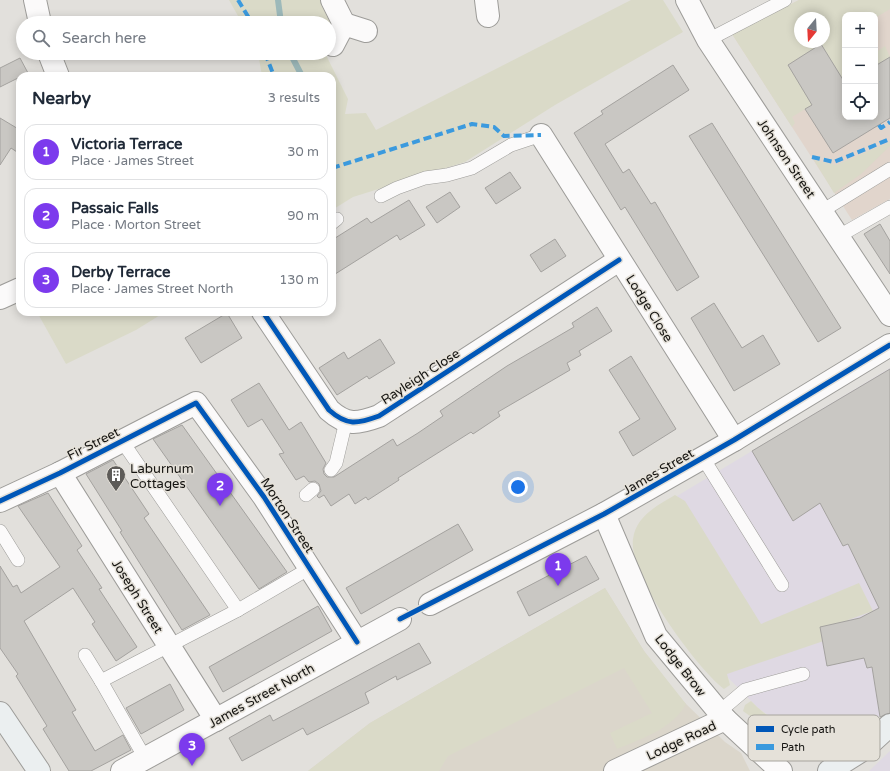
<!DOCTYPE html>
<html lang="en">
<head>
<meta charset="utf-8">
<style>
	body { margin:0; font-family:"Varela Round",sans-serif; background:#f2f2f3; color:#1f2937 }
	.controls { position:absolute; right:12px; top:12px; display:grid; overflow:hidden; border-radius:8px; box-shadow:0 2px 10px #0003 }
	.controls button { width:36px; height:36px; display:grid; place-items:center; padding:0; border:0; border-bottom:1px solid #e0e1e3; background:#fff; color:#1f2937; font:20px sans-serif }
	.compass { position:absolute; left:794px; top:12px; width:36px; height:36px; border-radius:50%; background:#fff; box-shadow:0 2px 10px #0003; rotate:198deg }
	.you { position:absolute; left:518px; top:487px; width:14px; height:14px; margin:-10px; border:3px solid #fff; border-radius:50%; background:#1a73e8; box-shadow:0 0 0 6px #1a73e833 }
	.badge { display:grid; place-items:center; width:26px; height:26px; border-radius:50%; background:#7c3aed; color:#fff; font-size:13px; font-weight:700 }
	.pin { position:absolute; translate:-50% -33px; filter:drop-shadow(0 1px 2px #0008) }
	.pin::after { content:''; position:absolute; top:21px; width:14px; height:12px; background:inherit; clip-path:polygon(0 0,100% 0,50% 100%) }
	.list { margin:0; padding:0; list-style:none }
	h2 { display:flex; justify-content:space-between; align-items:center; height:52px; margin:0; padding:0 16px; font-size:17px }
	h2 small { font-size:13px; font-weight:400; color:#747a83 }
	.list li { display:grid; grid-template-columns:26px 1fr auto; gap:12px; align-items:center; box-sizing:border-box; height:56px; margin:0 8px 8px; padding:0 8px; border:1px solid #e0e1e3; border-radius:12px }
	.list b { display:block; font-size:15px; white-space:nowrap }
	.list p { margin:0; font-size:13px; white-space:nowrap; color:#747a83 }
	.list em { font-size:13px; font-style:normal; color:#747a83 }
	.icon { flex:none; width:22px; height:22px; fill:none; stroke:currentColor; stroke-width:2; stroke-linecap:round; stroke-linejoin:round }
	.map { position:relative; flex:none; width:890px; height:771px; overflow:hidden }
	.search { position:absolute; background:#fff; box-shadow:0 2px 10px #0003; left:16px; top:16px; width:320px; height:44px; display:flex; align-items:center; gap:10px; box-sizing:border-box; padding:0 14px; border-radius:22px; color:#747a83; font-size:15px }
	.panel { position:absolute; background:#fff; box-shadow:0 2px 10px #0003; left:16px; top:72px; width:320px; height:244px; border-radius:12px }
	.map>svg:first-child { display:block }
</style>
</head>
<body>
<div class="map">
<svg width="890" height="771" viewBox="0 0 890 771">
	<rect width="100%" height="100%" fill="#e2e0dc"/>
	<polygon fill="#dbd6cb" points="605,588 644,651 683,701 725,742 741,753 750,771 308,771 370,723"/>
	<g fill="#dfd9e3">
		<polygon points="890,368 890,706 866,729 846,737 828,739 808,736 788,729 758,708 685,634 657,508"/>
		<polygon points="890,751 890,771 869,771"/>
	</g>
	<path fill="#e1d5cc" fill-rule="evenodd" d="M799 0H890V199L852 220 732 34ZM845 15H875V117H845ZM800 18H824V42H800Z"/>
	<g fill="#dadac8" fill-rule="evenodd">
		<polygon points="229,0 324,0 335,31 329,42 329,23 242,23"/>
		<polygon points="631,0 663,0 683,32 555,105 465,162 353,197 332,210 332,76 262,76 258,53 325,53 348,99 345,114 366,113 376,130"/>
		<path d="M799 0H890V9L875 18V15H845V85L792 117 795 123 792 127 732 34ZM800 18H824V42H800ZM821 45 805 93 788 65Z"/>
		<polygon points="885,46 890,57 875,66 875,53"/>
		<polygon points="890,142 890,146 861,174 834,193 814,160 836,165"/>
		<polygon points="37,312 165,312 136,330 66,364"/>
		<path d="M675 495 685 501 761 624 859 583 873 611 848 620 850 632 727 674 730 685 724 689C696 667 628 575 633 539 636 516 658 505 675 495Z"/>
		<path d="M605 588 644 651 686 704C672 729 643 738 617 749L610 733 652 713 624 668 448 756 439 771H308L370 723Z"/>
		<path d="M751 701C777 728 810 740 846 737 812 753 770 731 743 711L745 705Z"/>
	</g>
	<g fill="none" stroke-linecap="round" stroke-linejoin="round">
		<g stroke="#9db9ba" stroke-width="6">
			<polyline points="278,0 281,23"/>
			<polyline points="290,53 302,76"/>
		</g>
	</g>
	<g fill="#c9c7c3" stroke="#a4a29f">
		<polygon points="821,44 845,83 845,117 875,117 875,66 890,57 890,118 833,153 805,109 812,105 788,65"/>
		<polygon points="20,58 28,73 0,87 0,68"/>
		<polygon points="673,65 689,90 605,144 623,173 629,169 651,204 655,202 699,277 677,291 625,207 621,210 574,133 603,114 601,111"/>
		<polygon points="0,118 20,130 20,154 11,148 0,165"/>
		<polygon points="712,123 841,328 818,342 689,136"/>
		<polygon points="510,172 521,188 496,204 485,188"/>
		<polygon points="450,192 460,207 437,223 426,207"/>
		<polygon points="409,200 425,225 400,240 397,235 332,276 332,240 367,218 371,223"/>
		<polygon points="880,224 890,241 890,274 864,234"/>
		<polygon points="555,239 566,256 541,272 530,255"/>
		<polygon points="714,303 742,348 763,335 780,364 734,391 691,318"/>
		<polygon points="597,307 612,331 579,351 581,355 567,363 570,370 498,412 500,416 473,434 471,432 398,478 399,480 368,500 366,497 355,504 349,494 331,506 324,495 319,498 317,496 321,491 319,484 315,481 309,482 304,476 296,480 279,454 284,453 262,419 248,427 231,400 259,383 289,430 301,422 326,463 323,469 324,474 327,477 334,477 393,439 397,446 418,433 443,416 440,411 507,366 574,327 572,323"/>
		<polygon points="227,313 242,338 201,363 185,338"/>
		<polygon points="380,339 395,363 369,379 367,376 337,395 319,368 344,352 348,359"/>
		<polygon points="631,356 676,429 633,456 619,432 640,419 609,370"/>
		<polygon points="890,369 890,713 880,717 872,667 867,668 864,658 827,666 820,627 860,618 879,608 848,544 843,546 820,503 793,521 752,451"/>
		<polygon points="182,425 287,572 259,589 153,439"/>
		<polygon points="113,460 149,514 144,518 210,615 182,630 120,532 122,531 86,474"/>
		<polygon points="48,493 82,546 77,550 102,588 99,589 137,647 116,661 92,624 95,622 73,588 24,621 76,710 72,712 95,751 123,735 131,750 91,771 69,771 43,729 47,726 16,676 18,674 0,648 0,566 13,587 17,585 21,593 60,567 18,506"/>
		<polygon points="458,524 473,550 361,614 346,588"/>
		<polygon points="586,556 599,579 529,616 517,592"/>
		<polygon points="318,606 332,631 223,692 209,667"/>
		<polygon points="419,643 431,663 397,680 396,676 365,693 369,703 307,735 303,728 242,761 229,738 270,715 273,721"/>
		<polygon points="170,684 184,710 141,734 126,708"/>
	</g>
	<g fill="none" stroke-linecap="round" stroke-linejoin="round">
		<defs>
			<g id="lane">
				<polyline points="708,40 785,0"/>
				<polyline points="381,196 397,188 425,178 447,175 472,168 511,145 541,135"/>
				<polyline points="822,211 890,169"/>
				<polyline points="332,223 337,219"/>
				<polyline points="839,236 890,207"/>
				<polyline points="122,441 238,610 310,568"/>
				<polyline points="703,458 782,585"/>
				<polyline points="331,470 336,463 346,421"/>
				<polyline points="306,495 313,489"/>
				<polyline points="0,531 18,560"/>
				<polyline points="85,655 101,681"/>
				<polyline points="719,712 745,690 803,674"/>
				<polyline points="145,758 101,681 238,610"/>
			</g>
			<g id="street">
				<polyline points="35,0 40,23"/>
				<polyline points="332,0 344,24"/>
				<polyline points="486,0 488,16"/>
				<polyline points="687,0 708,40 890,315"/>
				<polyline points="333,45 344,24 366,31"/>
				<polyline points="49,53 58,76"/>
				<polyline points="541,135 734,440"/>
				<polyline points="0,298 20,289"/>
				<path d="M263 312 329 410C347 426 357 424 379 416L619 260"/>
				<polyline points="60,473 216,720"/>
				<polyline points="0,501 60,473 196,403 264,497 357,642"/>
				<polyline points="604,514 656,636 725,719 781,771"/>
				<polyline points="430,604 604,514 734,440 890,345"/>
				<polyline points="122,771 400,619"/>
				<polyline points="615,771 725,719"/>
			</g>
			<g id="secondary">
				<polyline points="0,713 39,771"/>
				<polyline points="829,771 864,749 890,725"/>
			</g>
		</defs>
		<use href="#lane" stroke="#9d9c99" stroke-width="14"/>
		<use href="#street" stroke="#9d9c99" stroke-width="24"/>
		<use href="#secondary" stroke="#9d9c99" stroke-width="24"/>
		<use href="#lane" stroke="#fbfafa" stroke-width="13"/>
		<use href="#street" stroke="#fbfafa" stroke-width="22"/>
		<use href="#secondary" stroke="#ebeff0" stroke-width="22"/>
		<g stroke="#3b9ade" stroke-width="4" stroke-dasharray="8 4" stroke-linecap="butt">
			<polyline points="238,0 252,23"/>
			<polyline points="265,53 274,76"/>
			<polyline points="879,125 881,128 890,122"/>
			<polyline points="812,157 834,162 890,139"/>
			<polyline points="332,168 472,124 494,127 504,136 541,135"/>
		</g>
		<defs>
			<g id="cycleway">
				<path d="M263 312 329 410C347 426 357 424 379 416L619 260"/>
				<polyline points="0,501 60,473 196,403 264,497 357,642"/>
				<polyline points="400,619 604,514 734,440 890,345"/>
			</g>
		</defs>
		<use href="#cycleway" stroke="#e5e1d9" stroke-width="8"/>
		<use href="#cycleway" stroke="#0057b8" stroke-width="5"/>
	</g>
	<defs>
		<symbol id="building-pin" viewBox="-11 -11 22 30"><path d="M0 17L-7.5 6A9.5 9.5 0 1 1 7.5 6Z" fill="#5d5b58" stroke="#e5e1d9"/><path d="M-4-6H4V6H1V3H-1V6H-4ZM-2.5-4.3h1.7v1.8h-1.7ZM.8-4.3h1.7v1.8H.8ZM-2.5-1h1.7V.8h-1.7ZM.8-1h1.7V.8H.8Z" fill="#fff"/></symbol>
	</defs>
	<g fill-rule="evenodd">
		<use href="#building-pin" x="105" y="464" width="22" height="30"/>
	</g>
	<g text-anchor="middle" stroke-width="3" stroke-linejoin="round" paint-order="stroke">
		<g font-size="13" fill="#151411" stroke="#e5e1d9">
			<text transform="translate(787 158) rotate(56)" y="5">Johnson Street</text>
			<text transform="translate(650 308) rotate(58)" y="5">Lodge Close</text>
			<text transform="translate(420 376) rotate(-33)" y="5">Rayleigh Close</text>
			<text transform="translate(93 443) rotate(-27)" y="5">Fir Street</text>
			<text transform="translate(658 471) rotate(-30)" y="5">James Street</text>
			<text transform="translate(288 515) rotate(57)" y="5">Morton Street</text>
			<text transform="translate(138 596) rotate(58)" y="5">Joseph Street</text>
			<text transform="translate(681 665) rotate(52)" y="5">Lodge Brow</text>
			<text transform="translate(261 695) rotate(-29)" y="5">James Street North</text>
			<text transform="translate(681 740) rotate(-25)" y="5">Lodge Road</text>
		</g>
		<g font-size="13" fill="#151411" stroke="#e5e1d9" text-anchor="start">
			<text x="130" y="473">Laburnum<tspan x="130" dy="15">Cottages</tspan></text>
		</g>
	</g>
	<rect x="748" y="715" width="132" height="46" rx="6" fill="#e5e1d9" stroke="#a7a49d" stroke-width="1"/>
	<rect x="756" y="726" width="18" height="6" fill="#0057b8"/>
	<rect x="756" y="744" width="18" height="6" fill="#3b9ade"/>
	<g font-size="11" fill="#151411">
		<text x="781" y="733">Cycle path</text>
		<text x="781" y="751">Path</text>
	</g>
</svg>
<div class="controls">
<button>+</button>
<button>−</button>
<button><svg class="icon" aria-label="locate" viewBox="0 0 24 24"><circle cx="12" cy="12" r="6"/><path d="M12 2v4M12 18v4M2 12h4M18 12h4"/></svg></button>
</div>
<svg class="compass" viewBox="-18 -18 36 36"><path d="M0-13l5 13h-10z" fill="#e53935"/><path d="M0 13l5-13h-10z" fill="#747a83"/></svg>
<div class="you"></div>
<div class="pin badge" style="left:558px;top:586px">1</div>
<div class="pin badge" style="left:220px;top:506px">2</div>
<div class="pin badge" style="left:192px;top:766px">3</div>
<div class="search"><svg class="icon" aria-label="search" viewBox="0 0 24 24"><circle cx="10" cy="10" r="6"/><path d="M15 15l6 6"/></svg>Search here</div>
<section class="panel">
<h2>Nearby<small>3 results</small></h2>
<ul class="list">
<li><span class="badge">1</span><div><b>Victoria Terrace</b><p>Place · James Street</p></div><em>30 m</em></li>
<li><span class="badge">2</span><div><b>Passaic Falls</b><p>Place · Morton Street</p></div><em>90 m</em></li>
<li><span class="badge">3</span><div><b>Derby Terrace</b><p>Place · James Street North</p></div><em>130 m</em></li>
</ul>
</section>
</div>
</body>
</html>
